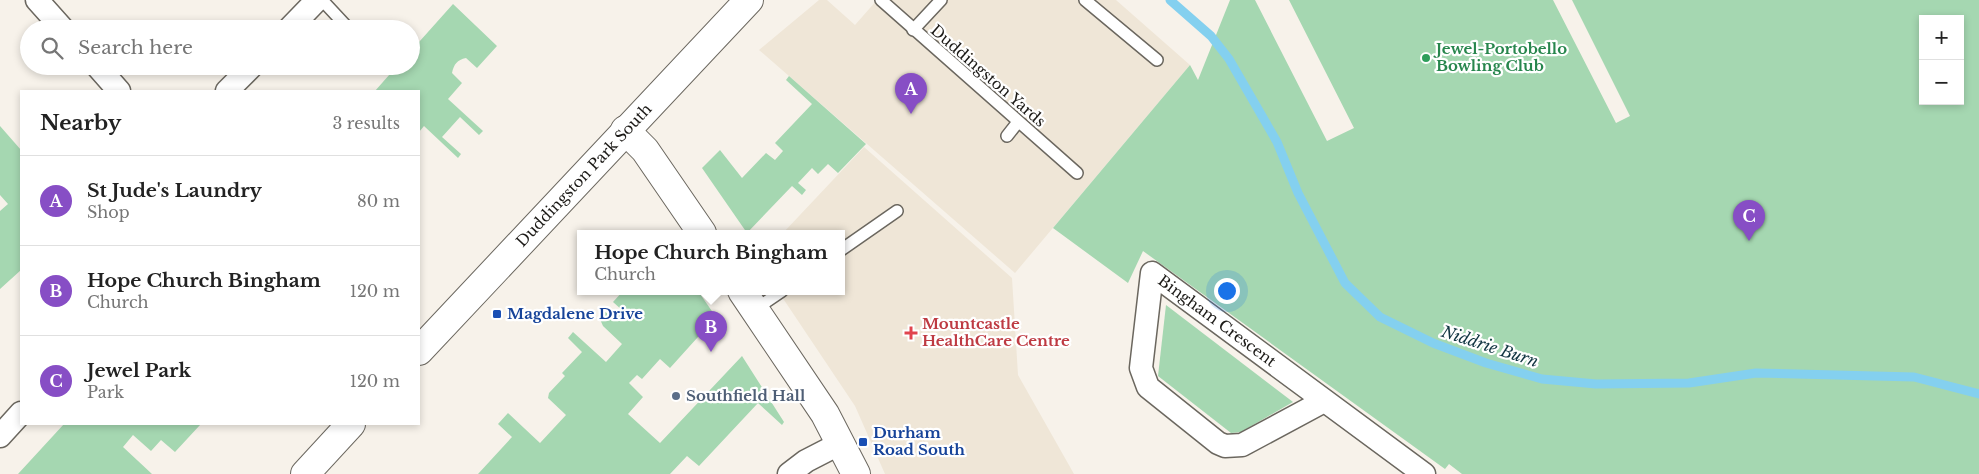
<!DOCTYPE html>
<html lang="en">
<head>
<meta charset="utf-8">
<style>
	body { margin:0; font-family:"Libre Baskerville",serif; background:#f6f6f6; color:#222 }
	.controls { position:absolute; right:15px; top:15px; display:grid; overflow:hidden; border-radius:0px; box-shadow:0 2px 8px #0003 }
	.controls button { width:45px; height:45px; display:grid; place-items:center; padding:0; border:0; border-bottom:1px solid #e0e0e0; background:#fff; color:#222; font:25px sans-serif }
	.you { position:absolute; left:1226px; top:290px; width:18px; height:18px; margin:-12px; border:4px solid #fff; border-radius:50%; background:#1a73e8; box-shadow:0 0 0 8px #1a73e833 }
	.badge { display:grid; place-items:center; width:32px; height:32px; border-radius:50%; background:#874ec5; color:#fff; font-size:16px; font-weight:700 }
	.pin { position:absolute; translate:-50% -41px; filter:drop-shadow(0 1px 2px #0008) }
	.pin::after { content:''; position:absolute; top:26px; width:18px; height:15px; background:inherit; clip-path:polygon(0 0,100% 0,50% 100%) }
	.popup { position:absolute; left:577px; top:230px; width:268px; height:65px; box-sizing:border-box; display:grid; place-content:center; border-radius:0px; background:#fff; filter:drop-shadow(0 1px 4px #0005); font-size:16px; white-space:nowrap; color:#767676 }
	.popup b { font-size:19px; color:#222 }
	.popup::after { content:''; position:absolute; left:50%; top:100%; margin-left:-10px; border:10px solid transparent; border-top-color:#fff }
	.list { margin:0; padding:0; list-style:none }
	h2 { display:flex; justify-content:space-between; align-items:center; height:65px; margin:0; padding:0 20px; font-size:21px }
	h2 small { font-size:16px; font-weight:400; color:#767676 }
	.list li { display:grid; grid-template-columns:32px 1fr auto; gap:15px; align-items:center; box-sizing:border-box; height:90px; padding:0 20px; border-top:1px solid #e0e0e0 }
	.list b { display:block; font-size:19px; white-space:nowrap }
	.list p { margin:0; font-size:16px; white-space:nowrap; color:#767676 }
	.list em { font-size:16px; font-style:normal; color:#767676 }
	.icon { flex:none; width:28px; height:28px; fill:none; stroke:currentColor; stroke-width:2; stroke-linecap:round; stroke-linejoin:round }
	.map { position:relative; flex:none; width:1979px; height:474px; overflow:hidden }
	.search { position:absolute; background:#fff; box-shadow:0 2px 8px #0003; left:20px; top:20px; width:400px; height:55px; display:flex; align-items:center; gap:12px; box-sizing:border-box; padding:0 18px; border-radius:28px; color:#767676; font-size:19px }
	.panel { position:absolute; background:#fff; box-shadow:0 2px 8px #0003; left:20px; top:90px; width:400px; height:335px; border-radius:0px }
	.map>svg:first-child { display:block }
</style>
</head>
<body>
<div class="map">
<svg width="1979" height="474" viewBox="0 0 1979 474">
	<rect width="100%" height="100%" fill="#f7f2ea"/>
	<g fill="#efe6d7">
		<polygon points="819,0 827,0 855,25 877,0 1116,0 1190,65 1015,273 759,50"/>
		<polygon points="864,147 1012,278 1018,375 1074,474 885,474 855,406 778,291 841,291 841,233 783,233"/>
	</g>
	<g fill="#a5d7b1" fill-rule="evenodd">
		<path d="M1230 0H1255L1327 141 1354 128 1289 0H1553L1616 123 1630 116 1572 0H1979V474H1462L1449 464 1445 469 1143 251 1128 283 1053 228 1190 65 1198 80ZM1923 19H1960V101H1923Z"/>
		<path d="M453 4 497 46 477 68 466 58C457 60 454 64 452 73L462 83 448 99 483 131 479 135 460 117 442 137 461 154 458 158 424 126 419 132V91H375L397 66H411V51Z"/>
		<polygon points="789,76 866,144 838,173 828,164 818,174 812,168 798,183 806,190 802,195 792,186 747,233 702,168 720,150 742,178 766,153 775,160 783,151 775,143 812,104 786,80"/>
		<polygon points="0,126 21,150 21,270 0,289 0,211 8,204 0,195"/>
		<polygon points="623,291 698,291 716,317 670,368 660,359 642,379 637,375 629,383 643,397 628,414 660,443 742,356 784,422 782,425 758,403 699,466 687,456 670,474 478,474 512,437 498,424 508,413 540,443 566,415 548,398 549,393 565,376 562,373 582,352 568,338 573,332 606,362 622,344 603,326 599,317 604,311 615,320 623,311 613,302"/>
		<polygon points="1166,305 1293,402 1241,432 1231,433 1158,376"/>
		<polygon points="64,424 199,424 200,425 175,452 161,440 151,451 133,435 123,447 152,474 18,474"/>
	</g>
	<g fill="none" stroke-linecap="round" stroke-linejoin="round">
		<polyline stroke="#84d0ef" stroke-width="9" points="1170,0 1211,36 1229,59 1277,142 1298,193 1345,283 1380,317 1433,343 1486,363 1542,379 1596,384 1689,383 1756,373 1914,377 1979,394"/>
		<defs>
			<g id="lane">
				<polyline points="322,0 349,29"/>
				<polyline points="881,0 1077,173"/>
				<polyline points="1085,0 1157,60"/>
				<polyline points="913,30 941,0"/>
				<polyline points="1007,136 1018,122"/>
				<polyline points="841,250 897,211"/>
				<polyline points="754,310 782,291"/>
			</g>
			<g id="street">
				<polyline points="37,0 63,29"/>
				<polyline points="289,29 317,0"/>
				<polyline points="97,66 119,91"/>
				<polyline points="227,91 252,66"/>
				<path id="s1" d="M1324 401 1242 445 1225 446 1218 443 1148 387 1141 368 1152 273 1424 474"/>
				<polyline points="0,436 21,413"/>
				<polyline points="789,474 806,461 841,443"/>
			</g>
			<g id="secondary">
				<polyline points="625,130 645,150 702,233"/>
				<polyline points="742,291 825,414 856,474"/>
			</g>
			<g id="primary">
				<path id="s2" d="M419 351 749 0"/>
				<polyline points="305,474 351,424"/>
			</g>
		</defs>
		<use href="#lane" stroke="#6b675f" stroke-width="14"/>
		<use href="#street" stroke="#6b675f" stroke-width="25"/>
		<use href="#secondary" stroke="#6b675f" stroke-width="30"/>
		<use href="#primary" stroke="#6b675f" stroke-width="30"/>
		<use href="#lane" stroke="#fff" stroke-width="11"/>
		<use href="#street" stroke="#fff" stroke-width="22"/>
		<use href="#secondary" stroke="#fff" stroke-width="28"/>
		<use href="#primary" stroke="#fff" stroke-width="28"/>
	</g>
	<circle fill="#2e9e5b" stroke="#fff" stroke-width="2" cx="1426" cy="58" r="5"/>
	<g fill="#1a4fb4" stroke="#fff" stroke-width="2">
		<rect x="492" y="309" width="10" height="10" rx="2.5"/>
		<rect x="858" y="437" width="10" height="10" rx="2.5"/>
	</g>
	<path fill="#e0444e" stroke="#fff" stroke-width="2" d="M908.5 325.5h5v5h5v5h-5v5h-5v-5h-5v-5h5z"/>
	<circle fill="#5c6f8a" stroke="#fff" stroke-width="2" cx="676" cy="396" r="5"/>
	<g text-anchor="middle" stroke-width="4.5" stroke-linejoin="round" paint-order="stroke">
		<g font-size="15" font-weight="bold" fill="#27864d" stroke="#fff" text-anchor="start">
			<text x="1436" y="54">Jewel-Portobello<tspan x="1436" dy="17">Bowling Club</tspan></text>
		</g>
		<g font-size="15" fill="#1c1a17" stroke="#fff">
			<text transform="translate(988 76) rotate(41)" y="5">Duddingston Yards</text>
			<text dy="5" stroke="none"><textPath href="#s2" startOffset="241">Duddingston Park South</textPath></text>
			<text dy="5" stroke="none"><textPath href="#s1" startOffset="404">Bingham Crescent</textPath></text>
		</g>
		<g font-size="15" font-weight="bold" fill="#164399" stroke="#fff" text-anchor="start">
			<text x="507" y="319">Magdalene Drive</text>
			<text x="873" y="438">Durham<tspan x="873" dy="17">Road South</tspan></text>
		</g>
		<g font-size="15" font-weight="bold" fill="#be3a42" stroke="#fff" text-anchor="start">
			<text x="922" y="329">Mountcastle<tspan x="922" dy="17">HealthCare Centre</tspan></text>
		</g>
		<g font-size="15" font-weight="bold" fill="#4e5e75" stroke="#fff" text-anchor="start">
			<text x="686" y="401">Southfield Hall</text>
		</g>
		<g font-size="16" font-style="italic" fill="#113542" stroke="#fff">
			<text transform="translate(1490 346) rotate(18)" y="6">Niddrie Burn</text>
		</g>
	</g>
</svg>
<div class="controls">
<button>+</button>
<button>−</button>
</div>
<div class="you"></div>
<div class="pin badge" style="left:911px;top:114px">A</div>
<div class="pin badge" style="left:711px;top:352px">B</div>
<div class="popup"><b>Hope Church Bingham</b>Church</div>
<div class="pin badge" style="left:1749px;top:241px">C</div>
<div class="search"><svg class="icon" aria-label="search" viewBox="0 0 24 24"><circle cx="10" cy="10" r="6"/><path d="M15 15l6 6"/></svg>Search here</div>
<section class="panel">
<h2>Nearby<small>3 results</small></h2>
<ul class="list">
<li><span class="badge">A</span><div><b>St Jude's Laundry</b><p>Shop</p></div><em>80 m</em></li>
<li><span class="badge">B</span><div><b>Hope Church Bingham</b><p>Church</p></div><em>120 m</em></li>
<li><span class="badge">C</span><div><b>Jewel Park</b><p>Park</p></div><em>120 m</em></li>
</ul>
</section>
</div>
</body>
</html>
